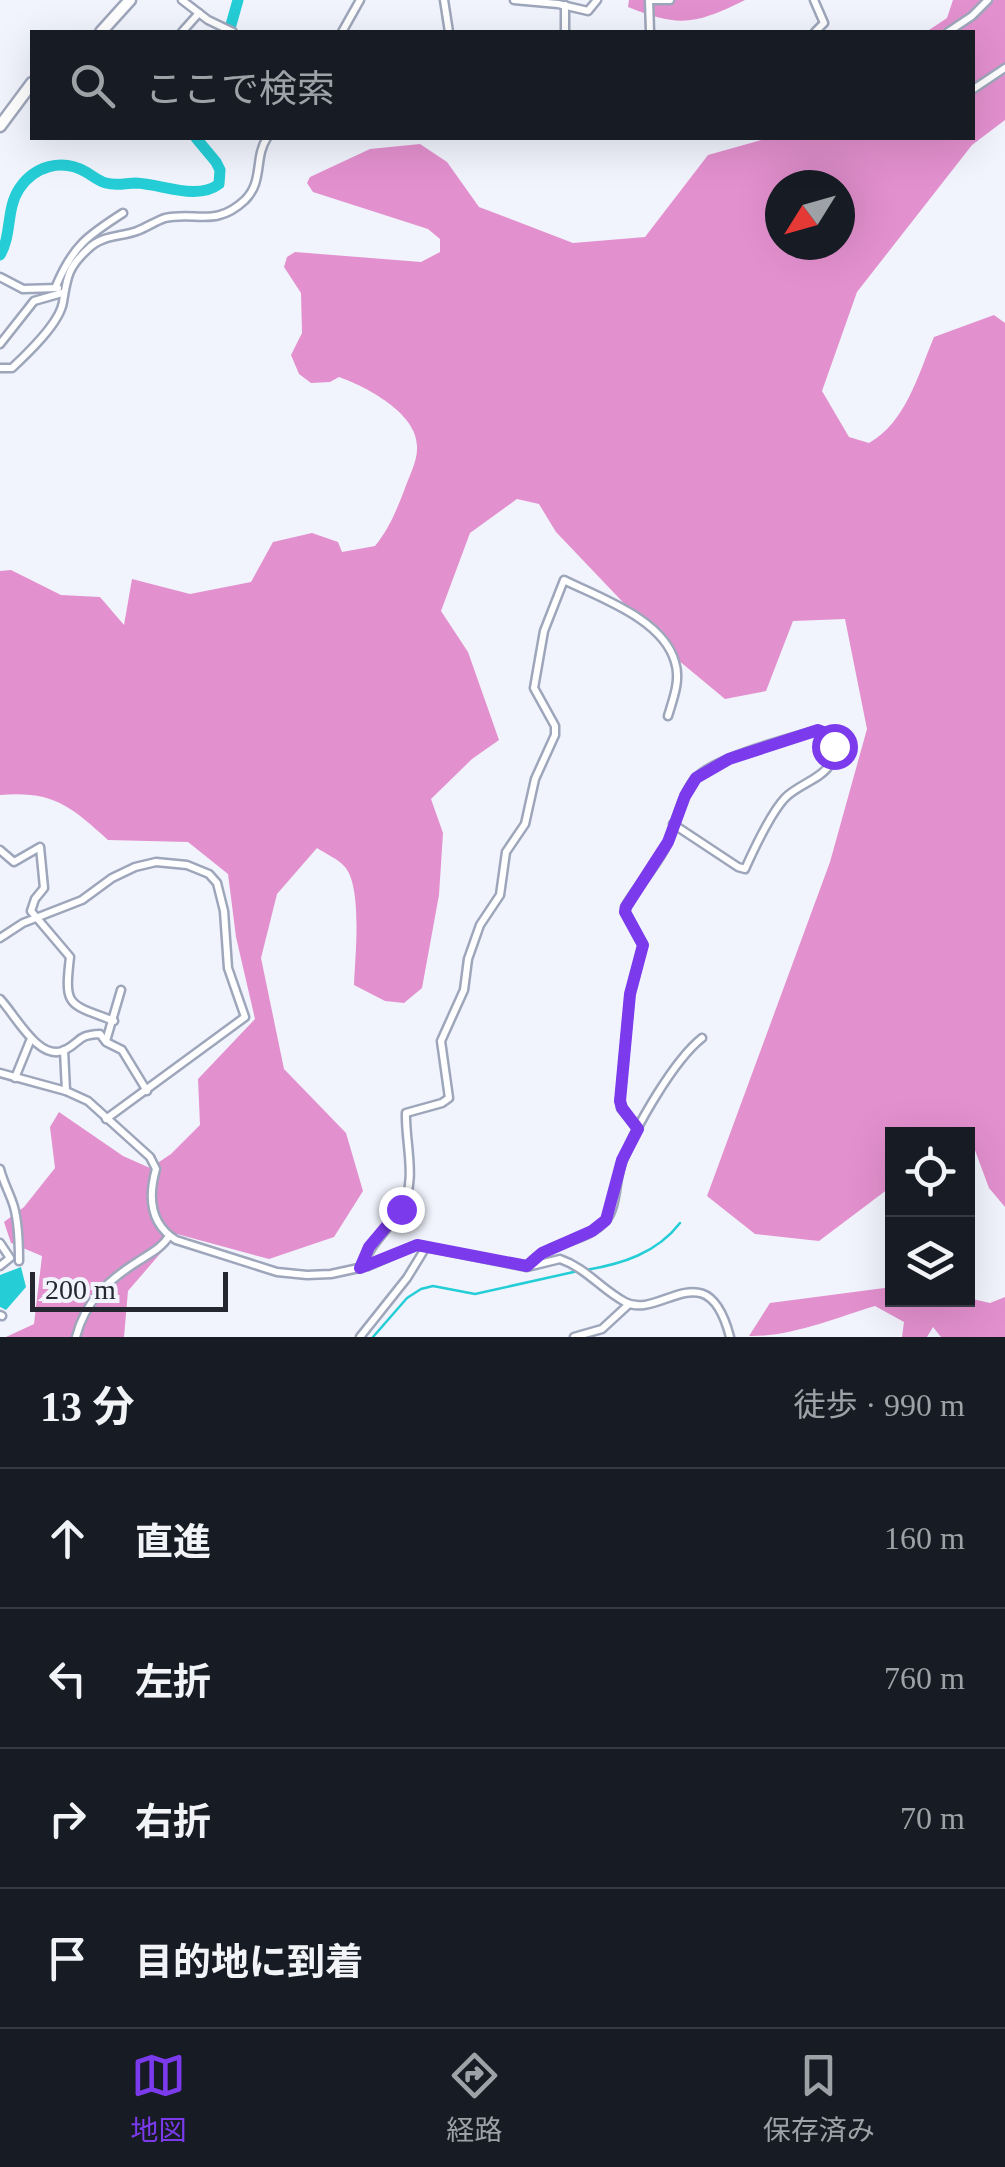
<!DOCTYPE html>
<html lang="ja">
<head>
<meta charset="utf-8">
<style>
	body { margin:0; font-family:"Times New Roman","Noto Sans JP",serif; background:#20242c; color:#f1f3f6 }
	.controls { position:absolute; right:30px; bottom:30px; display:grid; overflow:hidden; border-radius:0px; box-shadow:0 10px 40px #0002 }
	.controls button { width:90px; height:90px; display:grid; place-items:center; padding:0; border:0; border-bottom:2px solid #363941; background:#171b24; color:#f1f3f6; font:50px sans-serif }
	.compass { position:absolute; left:765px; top:170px; width:90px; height:90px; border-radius:50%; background:#171b24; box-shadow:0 10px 40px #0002; rotate:233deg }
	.scale { position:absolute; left:30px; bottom:25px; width:198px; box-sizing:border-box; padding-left:10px; border:5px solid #24272f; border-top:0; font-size:28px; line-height:35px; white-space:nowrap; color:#24272f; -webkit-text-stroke:8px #f1f4fd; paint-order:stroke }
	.stop { position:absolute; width:30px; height:30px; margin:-22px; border:8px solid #7c3aed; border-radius:50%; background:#fff }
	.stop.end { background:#7c3aed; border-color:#fff; box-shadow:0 2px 10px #0008 }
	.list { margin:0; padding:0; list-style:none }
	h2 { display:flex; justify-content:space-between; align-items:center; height:130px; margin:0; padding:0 40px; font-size:42px }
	h2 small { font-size:32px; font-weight:400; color:#9ea1a6 }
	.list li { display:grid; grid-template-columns:65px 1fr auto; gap:30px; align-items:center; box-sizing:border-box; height:140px; padding:0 40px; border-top:2px solid #363941 }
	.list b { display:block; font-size:38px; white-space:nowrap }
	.list em { font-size:32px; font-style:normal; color:#9ea1a6 }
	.icon { flex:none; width:55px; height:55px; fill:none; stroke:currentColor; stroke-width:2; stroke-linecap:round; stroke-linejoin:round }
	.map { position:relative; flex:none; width:1005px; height:1337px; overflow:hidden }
	.search { position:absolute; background:#171b24; box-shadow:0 10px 40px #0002; left:30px; right:30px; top:30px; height:110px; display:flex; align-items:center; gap:25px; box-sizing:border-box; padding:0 35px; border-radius:0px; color:#9ea1a6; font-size:38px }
	.sheet { height:690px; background:#171b24 }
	nav { display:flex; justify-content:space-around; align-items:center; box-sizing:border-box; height:140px; border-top:2px solid #363941; background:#171b24; font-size:28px; color:#9ea1a6 }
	nav a { display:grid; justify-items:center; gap:5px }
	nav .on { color:#7c3aed }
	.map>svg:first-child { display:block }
</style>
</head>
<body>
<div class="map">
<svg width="1005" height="1337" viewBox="0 0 1005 1337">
	<rect width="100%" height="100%" fill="#f1f4fd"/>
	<g fill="#e390ce" fill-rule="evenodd">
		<path d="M629 0H745C696 24 680 28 628 7Z"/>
		<path d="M953 0H1005V120L972 145 857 292 822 391 849 437 869 443C906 422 918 375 934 337L994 315 1005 323V1207L989 1188 973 1145 968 1142V1134H892V1186L819 1241 755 1234 707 1196 830 862 867 729 845 619 793 621 766 691 725 699 678 660 556 532 539 504 517 499 470 533 441 611 468 652 499 740 472 759 431 799 443 833 439 895 422 988 404 1003 385 1001 354 985C355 958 363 885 344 866 338 859 326 854 317 848L277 894 261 958 284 1069 346 1133 363 1191 334 1237 269 1259 177 1234 128 1291 124 1337H6L34 1324 42 1256 11 1243 4 1222 24 1207 55 1168 50 1127 59 1112 123 1156 150 1168 171 1154 200 1125 198 1079 255 1019 236 937 228 874 188 842 108 840C70 806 54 791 0 795V571L11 570 61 595 100 597 124 625 132 579 190 594 251 582 273 542 312 533 338 542 342 552 375 546C389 529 396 511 404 491 409 476 418 461 417 446 417 413 365 386 339 377L330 382 311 383 299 374 291 355 302 333 301 293 284 267 287 257 295 252 421 262 440 252V239L428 229 313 192 307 183 310 177 370 149 420 144 447 162 479 207 573 243 645 237 708 155 768 138H972V32H926L947 18ZM780 185H840V245H780Z"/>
		<path d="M892 1287V1300L968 1298 990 1303 1005 1297V1337H941L933 1327 927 1337H902L904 1322 875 1306C835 1318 791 1337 749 1336L770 1303Z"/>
	</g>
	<polygon fill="#25cdd6" points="21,1267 26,1287 6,1310 0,1307 0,1275"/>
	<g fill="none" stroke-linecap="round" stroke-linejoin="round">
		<g stroke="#25cdd6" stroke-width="2.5">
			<path d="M586 1270C622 1264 657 1253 680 1223"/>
			<polyline points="373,1337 407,1298 421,1289 433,1286 475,1294 578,1271"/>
		</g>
		<g stroke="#25cdd6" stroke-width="11">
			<polyline points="229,32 238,0"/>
			<path d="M0 255C12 235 6 209 19 189 34 166 62 158 86 172 93 176 98 181 106 183 116 186 126 183 136 183 162 184 197 201 219 184L220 170 216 162 196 138"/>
		</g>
		<defs>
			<g id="street">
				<polyline points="182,0 208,20 233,32"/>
				<polyline points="444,0 449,32"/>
				<polyline points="514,0 558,4 588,11 597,0"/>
				<polyline points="649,0 650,32"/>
				<polyline points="651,0 670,0"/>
				<polyline points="814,0 824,23 815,32"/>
				<polyline points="565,5 565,32"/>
				<polyline points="182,32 199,13"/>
				<polyline points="342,32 360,0"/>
				<polyline points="948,32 972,16 988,0"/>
				<polyline points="972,90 1005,68"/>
				<polyline points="0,277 23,289 58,288"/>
				<path d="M56 286C73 246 87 236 123 213"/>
				<polyline points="0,344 34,301 62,293"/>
				<path d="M0 368H12C27 354 60 323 63 302 67 277 68 267 88 249 102 235 120 237 137 231 147 227 156 221 165 218 196 211 215 228 245 200 264 181 254 157 267 138"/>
				<path d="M0 850 14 862 40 847 44 888 35 899 31 911 70 957C64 1008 68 1003 114 1021"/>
				<polyline points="0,938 23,923 82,900 112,878 135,867 156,862 187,865 209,874 217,883 224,911 228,968 245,1017 106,1119"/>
				<path d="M0 999C15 1014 39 1063 65 1050 82 1041 77 1035 100 1034L106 1042 122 1050 147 1091"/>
				<polyline points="106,1041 121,990"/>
				<polyline points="64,1050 66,1091"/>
				<path d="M0 1073 66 1091 88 1101 150 1157 156 1169C148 1197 150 1224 176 1240L277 1272 307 1275 331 1274 368 1266 417 1245 527 1267 560 1259C586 1268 601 1289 625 1302 660 1321 707 1249 730 1337"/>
				<polyline points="15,1078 30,1041"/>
				<path d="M638 1129 621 1108 620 1101 630 994 643 945 625 912V907C638 885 658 865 668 842 678 821 680 796 696 778 714 758 790 738 818 730L827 733C849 775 804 778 785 798 771 813 754 849 745 869L738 867 673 824"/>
				<path d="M0 1169C3 1181 8 1190 12 1201 18 1216 19 1245 19 1261"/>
				<polyline points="0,1243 10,1258 0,1266"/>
				<path d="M528 1266C546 1240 588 1244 607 1219 618 1204 615 1177 623 1160 636 1126 674 1060 702 1038"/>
				<path d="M361 1268C370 1244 388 1230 401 1209 418 1181 405 1144 406 1113L442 1103 449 1098 441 1041 464 990 468 959 480 925 500 895 506 852 525 824 535 779 555 735V726L534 688 544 631 564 580C600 598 663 619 675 662 681 680 673 699 668 716"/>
				<polyline points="0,1315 2,1316"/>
				<path d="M76 1337C85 1302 107 1281 137 1262 149 1254 162 1248 169 1236"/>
				<polyline points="360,1337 407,1278 426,1247"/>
				<polyline points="574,1337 602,1329 628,1305"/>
			</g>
			<g id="primary">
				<polyline points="101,32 130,0"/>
				<polyline points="0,126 32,83"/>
			</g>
		</defs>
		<use href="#street" stroke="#9ea6bb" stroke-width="11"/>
		<use href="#primary" stroke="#9ea6bb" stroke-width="15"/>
		<use href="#street" stroke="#fff" stroke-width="6"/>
		<use href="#primary" stroke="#fff" stroke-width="10"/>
	</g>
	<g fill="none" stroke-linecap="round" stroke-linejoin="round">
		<polyline stroke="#7c3aed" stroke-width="12" points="401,1209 369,1247 360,1268 417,1245 527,1266 542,1253 592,1231 606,1220 622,1160 638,1129 622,1108 620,1101 630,994 643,945 625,912 626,907 668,842 685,796 696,778 729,759 818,730 826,733 834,746"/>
	</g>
</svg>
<div class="controls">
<button><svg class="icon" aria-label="locate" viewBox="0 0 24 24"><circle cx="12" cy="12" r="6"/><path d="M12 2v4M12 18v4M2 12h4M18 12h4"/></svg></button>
<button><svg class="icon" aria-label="layers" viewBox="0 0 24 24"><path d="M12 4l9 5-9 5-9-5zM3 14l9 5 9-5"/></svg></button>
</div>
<svg class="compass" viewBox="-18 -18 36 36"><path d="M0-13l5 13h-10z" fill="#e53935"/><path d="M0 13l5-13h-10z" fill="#9ea1a6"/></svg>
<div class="scale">200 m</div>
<div class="stop" style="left:834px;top:746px"></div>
<div class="stop end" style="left:401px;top:1209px"></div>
<div class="search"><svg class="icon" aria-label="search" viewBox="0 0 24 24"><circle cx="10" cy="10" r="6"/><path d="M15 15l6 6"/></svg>ここで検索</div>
</div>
<section class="sheet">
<h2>13 分<small>徒歩 · 990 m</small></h2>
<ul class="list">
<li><svg class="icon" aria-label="ahead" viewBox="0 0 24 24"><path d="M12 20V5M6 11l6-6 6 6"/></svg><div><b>直進</b></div><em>160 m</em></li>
<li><svg class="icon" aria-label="left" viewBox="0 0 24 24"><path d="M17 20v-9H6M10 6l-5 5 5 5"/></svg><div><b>左折</b></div><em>760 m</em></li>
<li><svg class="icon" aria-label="right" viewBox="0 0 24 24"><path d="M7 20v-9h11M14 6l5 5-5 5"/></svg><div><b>右折</b></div><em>70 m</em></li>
<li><svg class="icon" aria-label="arrive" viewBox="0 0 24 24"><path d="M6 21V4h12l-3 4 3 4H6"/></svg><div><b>目的地に到着</b></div></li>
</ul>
</section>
<nav>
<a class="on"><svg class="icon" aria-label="map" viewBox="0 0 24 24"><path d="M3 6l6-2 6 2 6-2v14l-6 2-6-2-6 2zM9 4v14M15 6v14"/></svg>地図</a>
<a><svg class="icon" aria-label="directions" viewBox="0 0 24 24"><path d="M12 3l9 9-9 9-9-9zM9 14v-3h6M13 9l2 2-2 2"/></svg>経路</a>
<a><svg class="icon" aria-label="saved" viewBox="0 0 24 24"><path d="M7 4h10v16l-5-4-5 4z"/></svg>保存済み</a>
</nav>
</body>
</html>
